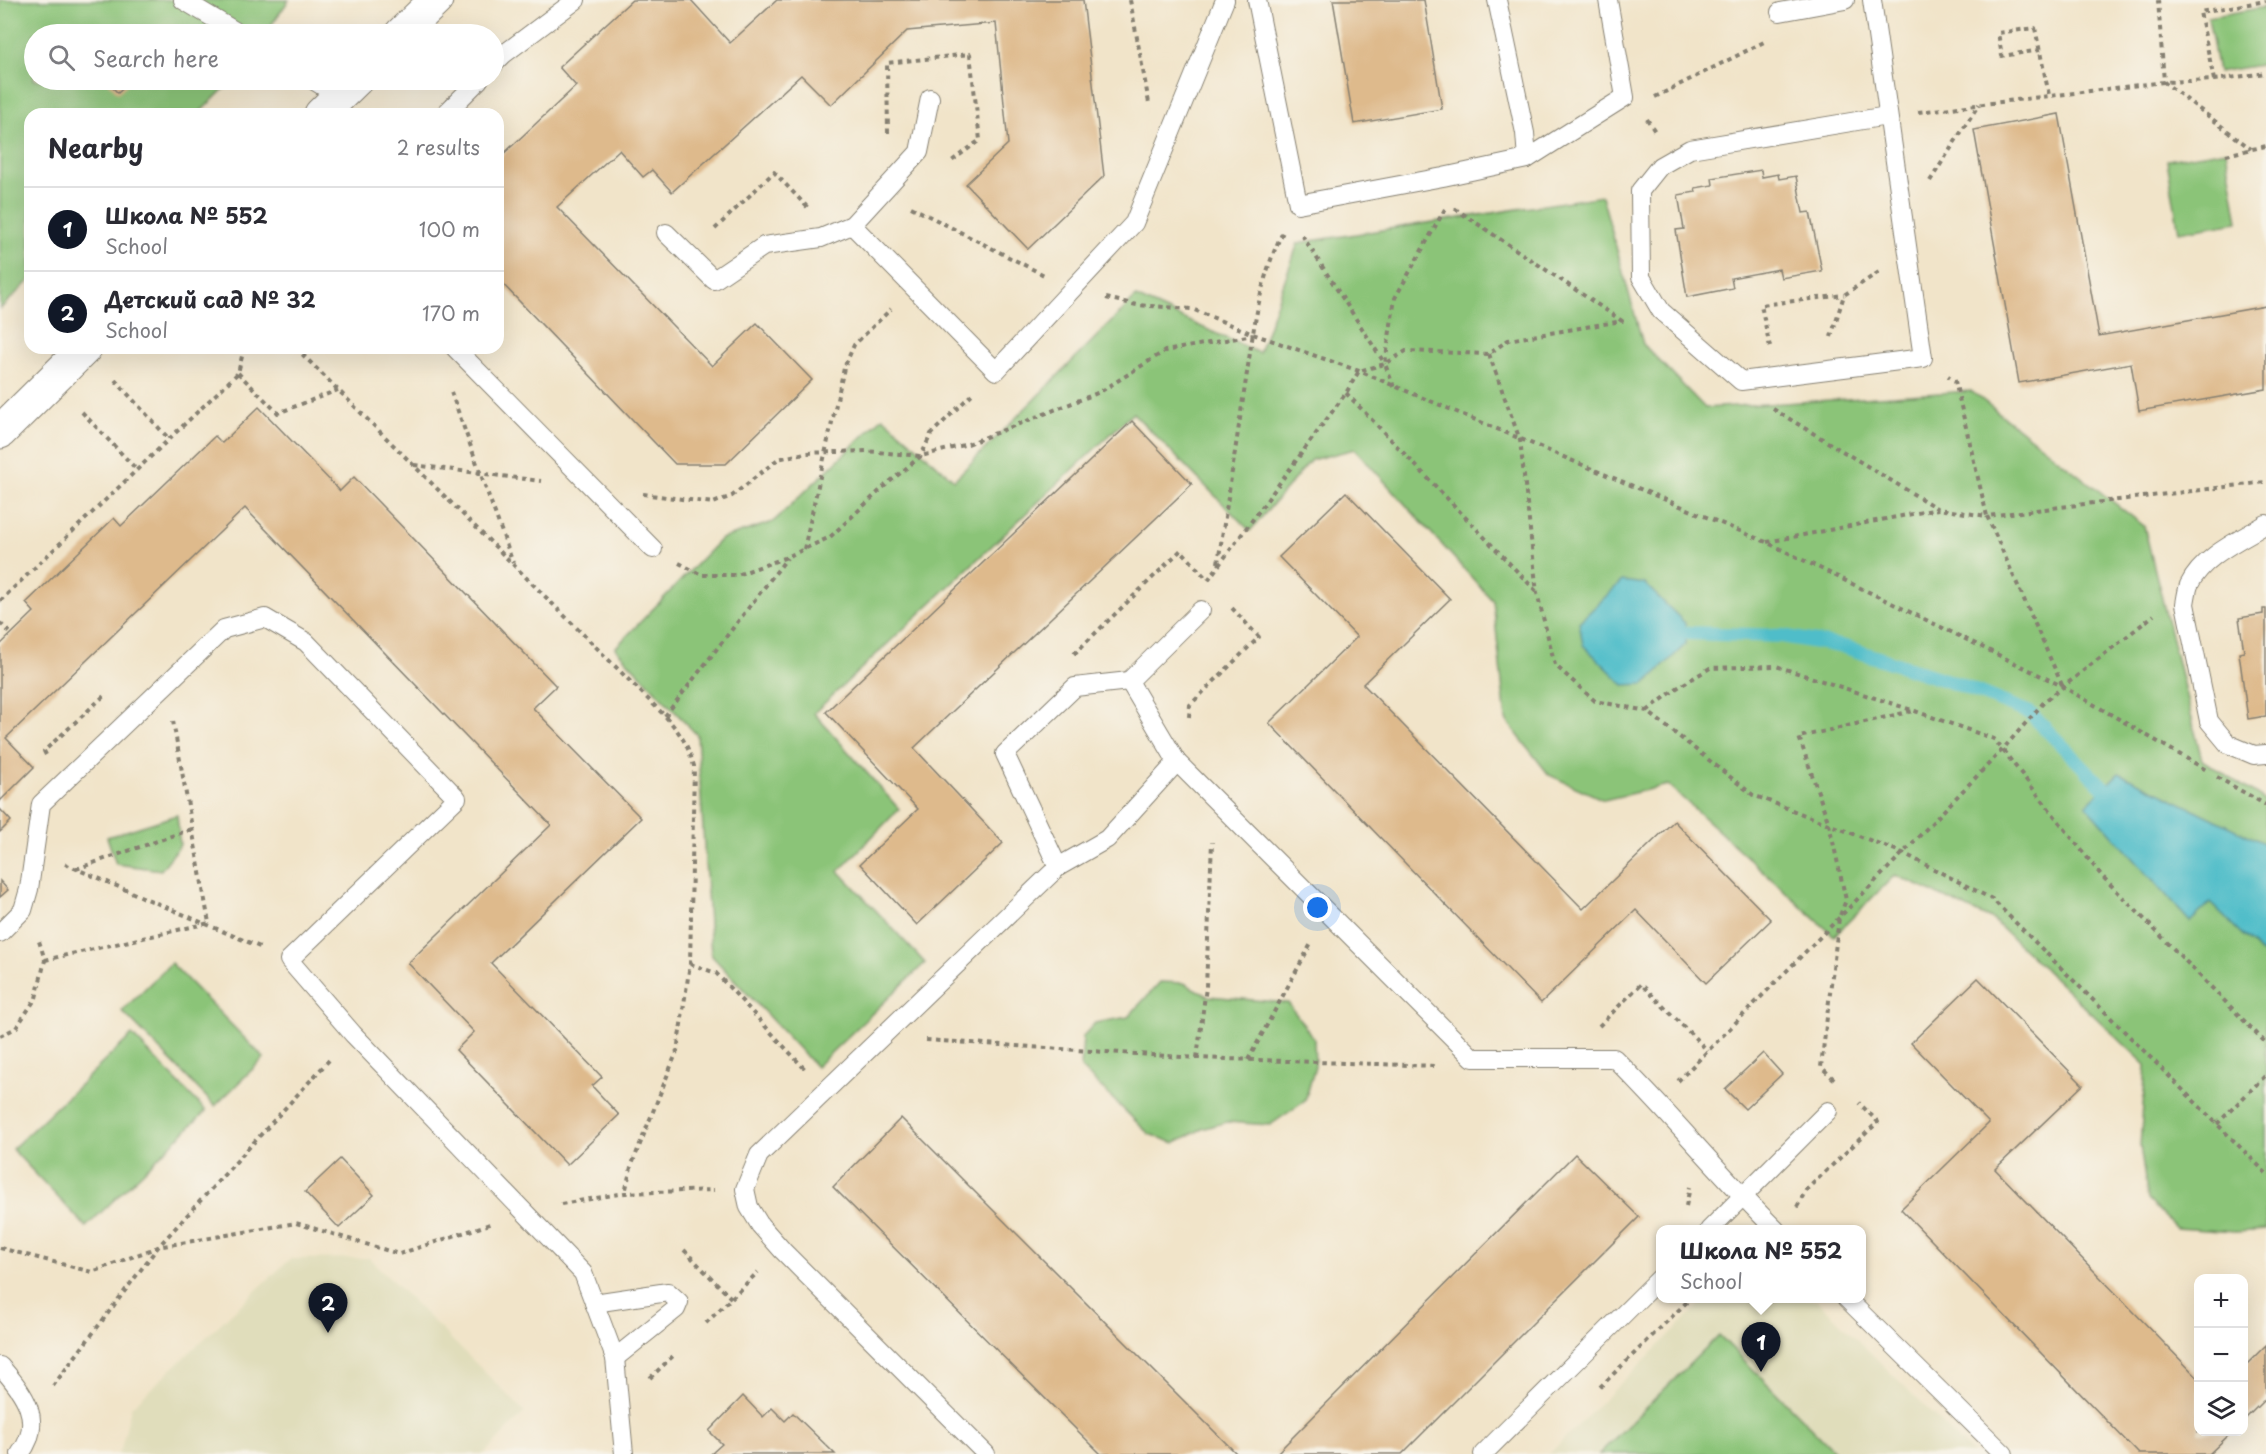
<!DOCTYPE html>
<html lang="en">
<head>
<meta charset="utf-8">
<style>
	body { margin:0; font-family:"Playpen Sans",sans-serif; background:#f2f2f3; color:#2b2b33 }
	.controls { position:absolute; right:18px; bottom:18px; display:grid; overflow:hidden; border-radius:12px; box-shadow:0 6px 24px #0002 }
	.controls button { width:54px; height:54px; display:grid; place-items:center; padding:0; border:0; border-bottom:2px solid #e1e1e2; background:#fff; color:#2b2b33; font:30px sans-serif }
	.you { position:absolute; left:1318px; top:908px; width:21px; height:21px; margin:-15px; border:4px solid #fff; border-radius:50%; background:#1a73e8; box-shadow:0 0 0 9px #1a73e833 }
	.badge { display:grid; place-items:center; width:39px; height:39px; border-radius:50%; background:#111827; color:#fff; font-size:20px; font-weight:700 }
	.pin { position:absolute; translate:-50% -50px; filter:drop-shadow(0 2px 3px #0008) }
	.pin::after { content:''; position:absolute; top:32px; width:21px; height:18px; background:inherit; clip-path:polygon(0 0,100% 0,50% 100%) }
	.popup { position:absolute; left:1656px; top:1225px; width:210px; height:78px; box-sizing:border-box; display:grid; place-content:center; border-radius:12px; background:#fff; filter:drop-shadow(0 2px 4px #0005); font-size:20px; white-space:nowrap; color:#7c7c81 }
	.popup b { font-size:22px; color:#2b2b33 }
	.popup::after { content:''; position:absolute; left:50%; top:100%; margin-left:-12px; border:12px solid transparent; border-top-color:#fff }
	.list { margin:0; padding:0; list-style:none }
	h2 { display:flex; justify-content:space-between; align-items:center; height:78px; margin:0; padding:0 24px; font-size:26px }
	h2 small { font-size:20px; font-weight:400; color:#7c7c81 }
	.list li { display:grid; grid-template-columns:39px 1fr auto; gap:18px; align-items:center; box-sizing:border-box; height:84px; padding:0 24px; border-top:2px solid #e1e1e2 }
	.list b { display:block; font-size:22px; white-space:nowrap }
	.list p { margin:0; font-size:20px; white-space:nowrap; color:#7c7c81 }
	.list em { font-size:20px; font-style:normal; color:#7c7c81 }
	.icon { flex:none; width:33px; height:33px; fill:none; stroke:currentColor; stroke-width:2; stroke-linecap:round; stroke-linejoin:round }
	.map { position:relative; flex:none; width:2266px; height:1454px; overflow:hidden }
	.search { position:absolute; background:#fff; box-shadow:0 6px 24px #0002; left:24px; top:24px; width:480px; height:66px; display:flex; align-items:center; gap:15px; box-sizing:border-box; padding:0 21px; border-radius:33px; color:#7c7c81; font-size:22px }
	.panel { position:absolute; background:#fff; box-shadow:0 6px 24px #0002; left:24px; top:108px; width:480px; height:246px; border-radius:18px }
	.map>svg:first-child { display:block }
</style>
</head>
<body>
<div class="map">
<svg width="2266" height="1454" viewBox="0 0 2266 1454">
	<rect width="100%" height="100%" fill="#f7f3e8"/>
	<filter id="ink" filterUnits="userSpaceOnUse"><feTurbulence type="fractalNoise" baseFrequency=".0167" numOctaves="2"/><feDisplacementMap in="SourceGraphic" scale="12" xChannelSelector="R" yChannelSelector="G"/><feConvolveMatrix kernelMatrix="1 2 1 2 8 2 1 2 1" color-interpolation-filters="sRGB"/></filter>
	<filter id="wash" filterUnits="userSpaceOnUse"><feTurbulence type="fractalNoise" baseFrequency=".008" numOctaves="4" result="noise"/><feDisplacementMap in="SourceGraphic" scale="24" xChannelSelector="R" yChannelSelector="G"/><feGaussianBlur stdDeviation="1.35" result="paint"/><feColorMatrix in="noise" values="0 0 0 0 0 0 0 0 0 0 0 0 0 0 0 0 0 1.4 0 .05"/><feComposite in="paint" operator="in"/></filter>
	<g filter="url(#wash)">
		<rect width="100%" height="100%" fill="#f1e4c9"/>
		<g fill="#e0ddbb">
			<polygon points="369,1258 525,1412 484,1454 116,1454 121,1449 131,1407 290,1259"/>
			<polygon points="1707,1298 1816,1299 1973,1454 1549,1454"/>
		</g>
		<g fill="#8bc478" stroke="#54704a" stroke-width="1.5">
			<polygon points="0,0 289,0 265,34 34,34 34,80 233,80 198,114 30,114 30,280 0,309"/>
			<polygon points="2266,7 2266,64 2218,72 2208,17"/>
			<polygon points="2226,150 2238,222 2179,232 2167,160"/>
			<polygon points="1602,196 1643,344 1705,408 1971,391 2144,526 2202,760 2266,801 2266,1230 2235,1232 2176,1228 2148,1200 2140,1146 2146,1065 1993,920 1895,875 1834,936 1668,785 1604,800 1549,775 1506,720 1493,601 1355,449 1311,460 1250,531 1133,413 814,713 899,809 839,871 925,963 816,1067 711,955 697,735 615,648 721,539 773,522 883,417 954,480 1136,297 1259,353 1298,243"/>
			<polygon points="177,815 180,845 161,870 116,864 107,837"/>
			<polygon points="171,963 264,1058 215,1106 122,1011"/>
			<polygon points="1160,982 1184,983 1208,996 1288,1003 1314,1039 1315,1067 1305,1101 1270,1125 1227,1122 1202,1129 1174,1143 1149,1134 1081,1068 1083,1036 1095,1023 1128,1017"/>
			<polygon points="132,1035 206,1111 86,1227 12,1149"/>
			<polygon points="1719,1335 1837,1454 1599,1454"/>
		</g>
		<g fill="#50bdc9" stroke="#366c72" stroke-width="1.5">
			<polygon points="1622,581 1645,584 1685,623 1686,644 1645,684 1624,685 1583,645 1579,622"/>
			<polygon points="2119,773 2266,844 2266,958 2210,903 2190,922 2086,805"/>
		</g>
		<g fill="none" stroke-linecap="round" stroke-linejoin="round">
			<polyline stroke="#50bdc9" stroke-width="14" points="1686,633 1782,636 1845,647 1960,685 2030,713 2104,788"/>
		</g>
		<g id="blocks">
			<g fill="#deba8c">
				<polygon points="632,0 691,0 730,43 777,0 1083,0 1104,176 1028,249 966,184 1008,144 996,23 907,31 831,105 801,75 672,192 652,170 643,177 619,150 557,207 712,366 757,323 812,380 726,464 675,464 498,279 498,159 576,86 559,67"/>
				<polygon points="1333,0 1424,0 1442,109 1354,124"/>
				<polygon points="105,80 132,80 118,93"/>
				<polygon points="2059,114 2099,336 2266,306 2266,389 2139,411 2131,363 2019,383 1974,130"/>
				<polygon points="1761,170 1762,177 1778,174 1779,179 1796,176 1803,213 1810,212 1822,271 1781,278 1779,269 1731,278 1733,288 1687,297 1676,230 1684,229 1678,195 1696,192 1695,188 1713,185 1712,178"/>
				<polygon points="259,407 340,491 354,477 556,686 533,708 641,818 491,963 602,1077 592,1086 619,1115 567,1165 456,1050 474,1032 408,963 551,825 245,508 6,738 34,767 0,801 0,645 34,612 26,603 114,518 121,526 215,436 222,443"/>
				<polygon points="1132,421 1192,484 914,748 1003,843 917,925 860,864 918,809 826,712"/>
				<polygon points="1346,492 1450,599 1363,684 1583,909 1674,821 1771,920 1706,983 1636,910 1541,1003 1269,723 1357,637 1279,557"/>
				<polygon points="2263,609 2266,609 2266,716 2248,719 2239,653 2244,652 2239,618 2263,614"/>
				<polygon points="0,809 11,821 0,832"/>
				<polygon points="0,881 8,890 0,897"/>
				<polygon points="1978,978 2083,1085 1995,1169 2198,1378 2198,1432 2232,1432 2209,1454 2139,1454 1901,1209 1989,1123 1911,1043"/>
				<polygon points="1763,1053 1782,1074 1745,1109 1725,1089"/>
				<polygon points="901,1118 1237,1454 1101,1454 833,1187"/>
				<polygon points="1575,1154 1639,1217 1402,1454 1276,1454"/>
				<polygon points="340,1159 374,1195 339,1228 305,1192"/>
				<polygon points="2266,1345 2266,1398 2244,1420 2244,1367"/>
				<polygon points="743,1396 763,1417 772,1408 785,1421 793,1413 835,1454 711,1454 722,1444 709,1431"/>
			</g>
		</g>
	</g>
	<g filter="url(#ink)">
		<use href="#blocks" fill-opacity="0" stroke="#868072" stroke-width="1.5"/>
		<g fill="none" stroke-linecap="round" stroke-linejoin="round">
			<defs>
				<g id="lane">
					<polyline points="183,0 240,34"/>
					<polyline points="1257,0 1298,204 1443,177 1527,159 1625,97 1608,0"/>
					<polyline points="1497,0 1525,133 1527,159"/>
					<polyline points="1872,0 1923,358 1741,381 1661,311 1641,277 1640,191 1660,166 1690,149 1887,116"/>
					<polyline points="1780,12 1845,0"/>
					<polyline points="494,64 504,54 576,0"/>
					<polyline points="313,80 339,96"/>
					<polyline points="445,114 479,80"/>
					<polyline points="852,225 996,371 1134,223 1225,0"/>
					<polyline points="666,233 714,280 764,246 821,238 852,225 919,152 930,98"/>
					<polyline points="455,348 653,549"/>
					<path d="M2266 524C2240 540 2203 556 2189 585 2187 591 2186 598 2185 604L2209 721 2228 744 2254 755 2266 754"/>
					<polyline points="1177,762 1129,681 1201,610"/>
					<polyline points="1058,867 1005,754 1075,687 1129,681"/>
					<polyline points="0,933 23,910 29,889 41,804 224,629 265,618 306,642 457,798 289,960 353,1034 583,1273 615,1358 624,1454"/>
					<polyline points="1709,1230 1828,1111"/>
					<polyline points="1846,1298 2004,1454"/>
					<polyline points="594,1303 668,1292 679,1302 676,1309 615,1358"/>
					<path d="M0 1366C24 1392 45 1421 20 1454"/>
					<path d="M986 1454 783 1251 760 1225 749 1207 745 1189 759 1155 1058 867 1107 839 1177 762 1473 1058H1614C1670 1113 1719 1174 1776 1230"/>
					<polyline points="1483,1454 1660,1278"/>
				</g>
				<g id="street">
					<polyline points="401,34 436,0"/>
					<polyline points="321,114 356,80"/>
					<polyline points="0,432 85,348"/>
				</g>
			</defs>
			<use href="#lane" stroke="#868072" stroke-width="20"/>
			<use href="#street" stroke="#868072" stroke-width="35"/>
			<g stroke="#868072" stroke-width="4" stroke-dasharray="4.5 4.5" stroke-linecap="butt">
				<polyline points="1130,0 1149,103"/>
				<polyline points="2158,0 2164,82 2251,149"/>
				<polyline points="2040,50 2002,56 1998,33 2035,28 2049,95"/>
				<polyline points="2214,80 2200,12 2266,1"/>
				<polyline points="1655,97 1766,41"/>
				<polyline points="1918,112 2164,82 2214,80 2266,73"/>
				<polyline points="1647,119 1656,133"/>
				<polyline points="888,133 887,63 970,54 980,140 949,163"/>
				<polyline points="2226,155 2266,146"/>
				<polyline points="1930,181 1979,104"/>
				<polyline points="911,207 1044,275"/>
				<polyline points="715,229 774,172 808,208"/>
				<polyline points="1302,235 1385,364"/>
				<polyline points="1106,298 1137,305 1192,309 1253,334 1359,371 1766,542 2062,686 2208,771"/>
				<polyline points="1831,337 1844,295 1879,272"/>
				<polyline points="1770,347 1761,305 1844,295"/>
				<path d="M296 348 665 716C681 734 687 743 694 766L690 964 677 1051 631 1167 625 1193"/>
				<polyline points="1489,354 1520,440 1537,593 1555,665 1595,701 1647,711 1753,795 1903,853 1992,899 2266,1173"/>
				<polyline points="238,373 278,413 338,390"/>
				<polyline points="115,380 169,439"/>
				<polyline points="1394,387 1385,364 1395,298 1445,209"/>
				<polyline points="451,392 513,563"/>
				<polyline points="1346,393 1537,592"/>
				<polyline points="1773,409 1938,509 1987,516 1955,381 1948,376"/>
				<polyline points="82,412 137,470"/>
				<polyline points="414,465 541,481"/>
				<polyline points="643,494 713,503 732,496 778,459 805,453 866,451 921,456 968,444 1100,392 1165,351 1253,335"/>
				<polyline points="1767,542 1938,509"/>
				<polyline points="804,549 844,368 854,345 891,309"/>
				<polyline points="679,563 702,575 737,575 787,557 830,537 887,484 921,456 931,434 974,392"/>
				<path d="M1218 563C1227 504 1236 445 1245 386 1253 334 1259 277 1284 230"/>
				<polyline points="1208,580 1346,393 1359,371 1385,364 1406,351 1489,354 1508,340 1622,321 1454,208"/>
				<polyline points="0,601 238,373 244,348"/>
				<polyline points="0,623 11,634"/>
				<polyline points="1074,654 1181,550 1205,577"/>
				<polyline points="2062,685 1987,516 2266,482"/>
				<polyline points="1647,711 1677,688 1710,668 1776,666 1915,711 1994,739 2101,875 2266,1043"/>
				<polyline points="665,716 787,558"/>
				<polyline points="1189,717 1190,705 1259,637 1232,608"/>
				<polyline points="46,755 44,751 106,694"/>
				<polyline points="2217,777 2266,805"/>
				<polyline points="65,864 262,948"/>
				<polyline points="76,869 192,829"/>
				<polyline points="45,960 209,923 173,721"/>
				<polyline points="690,964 716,973 803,1067 805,1065"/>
				<polyline points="1599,1026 1641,984 1708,1051"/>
				<polyline points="0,1036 16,1028 36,998 45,960 38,938"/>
				<polyline points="926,1040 1197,1058 1437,1066"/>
				<polyline points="1197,1058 1206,987 1212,842"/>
				<polyline points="1248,1060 1312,942"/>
				<polyline points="1834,1079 1821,1067 1839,918 1846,900 1829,824 1799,737 1913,711"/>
				<polyline points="1678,1081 1903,853 2003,749 2045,701 2154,615"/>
				<polyline points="2217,1124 2266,1075"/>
				<polyline points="561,1204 625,1193 714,1190"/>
				<polyline points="1686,1206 1690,1187"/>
				<polyline points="1797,1207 1806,1190 1878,1122 1859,1103"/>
				<polyline points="0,1248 92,1272 158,1247 296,1223 399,1254 493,1223"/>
				<polyline points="684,1250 731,1298"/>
				<polyline points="706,1323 758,1272"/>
				<polyline points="650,1378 673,1356"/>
				<polyline points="53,1386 158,1247 331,1058"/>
				<polyline points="1600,1387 1691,1298"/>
			</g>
			<use href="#lane" stroke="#fff" stroke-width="18"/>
			<use href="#street" stroke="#fff" stroke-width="33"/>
		</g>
	</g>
</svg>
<div class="controls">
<button>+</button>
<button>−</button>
<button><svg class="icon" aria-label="layers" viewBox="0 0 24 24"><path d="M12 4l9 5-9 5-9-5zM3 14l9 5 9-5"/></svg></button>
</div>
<div class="you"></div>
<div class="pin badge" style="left:1761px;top:1372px">1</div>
<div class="popup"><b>Школа № 552</b>School</div>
<div class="pin badge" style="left:328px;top:1333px">2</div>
<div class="search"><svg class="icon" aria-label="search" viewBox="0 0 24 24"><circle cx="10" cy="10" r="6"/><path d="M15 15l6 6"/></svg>Search here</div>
<section class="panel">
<h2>Nearby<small>2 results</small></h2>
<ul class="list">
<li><span class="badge">1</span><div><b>Школа № 552</b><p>School</p></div><em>100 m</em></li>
<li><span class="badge">2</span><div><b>Детский сад № 32</b><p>School</p></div><em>170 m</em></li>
</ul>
</section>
</div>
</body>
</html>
